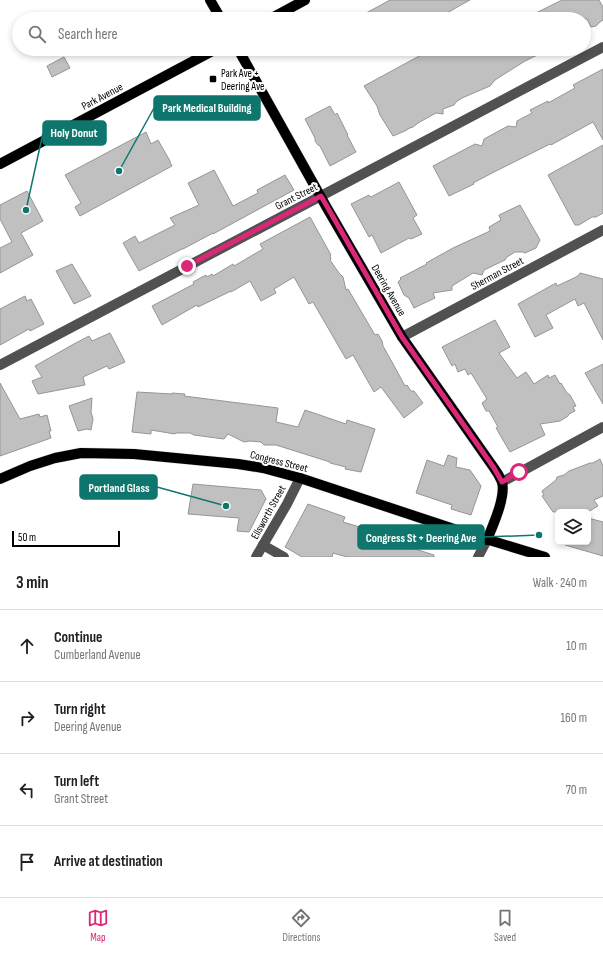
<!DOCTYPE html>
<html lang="en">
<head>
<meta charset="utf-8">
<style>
	body { margin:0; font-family:"Sofia Sans Condensed",sans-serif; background:#f2f2f2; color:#202124 }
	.controls { position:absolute; right:12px; bottom:12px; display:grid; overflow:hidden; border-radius:6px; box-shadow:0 2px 6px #0003 }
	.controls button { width:36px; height:36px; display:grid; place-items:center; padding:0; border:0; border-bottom:1px solid #e0e0e0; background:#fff; color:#202124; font:20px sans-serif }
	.scale { position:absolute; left:12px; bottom:10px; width:108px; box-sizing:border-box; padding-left:4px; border:2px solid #000; border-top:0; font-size:11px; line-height:14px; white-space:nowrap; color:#000; -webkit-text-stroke:3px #fff; paint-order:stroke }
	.stop { position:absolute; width:12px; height:12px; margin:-9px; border:3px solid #db2777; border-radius:50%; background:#fff }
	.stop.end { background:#db2777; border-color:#fff; box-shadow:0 1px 4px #0008 }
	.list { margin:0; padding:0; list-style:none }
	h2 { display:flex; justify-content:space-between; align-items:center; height:52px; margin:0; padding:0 16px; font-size:17px }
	h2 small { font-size:13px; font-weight:400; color:#757577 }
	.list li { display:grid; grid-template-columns:26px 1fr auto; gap:12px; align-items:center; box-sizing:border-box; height:72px; padding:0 16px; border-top:1px solid #e0e0e0 }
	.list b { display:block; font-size:15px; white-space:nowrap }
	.list p { margin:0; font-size:13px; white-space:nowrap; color:#757577 }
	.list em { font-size:13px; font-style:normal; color:#757577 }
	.icon { flex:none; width:22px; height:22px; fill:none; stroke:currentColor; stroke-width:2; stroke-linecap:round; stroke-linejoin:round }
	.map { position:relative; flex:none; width:603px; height:557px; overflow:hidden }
	.search { position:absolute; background:#fff; box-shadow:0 2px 6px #0003; left:12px; right:12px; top:12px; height:44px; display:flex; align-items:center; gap:10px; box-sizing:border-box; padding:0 14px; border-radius:22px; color:#757577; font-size:15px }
	.sheet { height:340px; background:#fff }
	nav { display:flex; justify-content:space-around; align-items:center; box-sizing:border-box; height:56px; border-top:1px solid #e0e0e0; background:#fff; font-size:11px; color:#757577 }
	nav a { display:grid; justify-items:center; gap:2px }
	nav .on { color:#db2777 }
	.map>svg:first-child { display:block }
</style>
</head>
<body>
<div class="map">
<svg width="603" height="557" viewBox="0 0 603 557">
	<rect width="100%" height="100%" fill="#fff"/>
	<g fill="#c0c0c0" stroke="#959595">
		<polygon points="390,0 470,0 436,19 355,19"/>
		<polygon points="562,0 599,0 603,7 603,20 600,22 596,26 591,27 587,19 524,19"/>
		<polygon points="432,49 550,49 525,61 495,80 490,86 462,98 456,102 454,105 443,109 443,114 436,113 418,123 413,127 407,129 407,130 393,136 380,115 377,106 364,86"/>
		<polygon points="64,57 70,68 52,77 47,66"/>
		<polygon points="603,69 603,140 593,122 551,145 550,144 494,172 473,183 474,184 449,196 433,166 475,144 482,146 484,139 508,126 516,127 517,121 532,113 530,110 548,101 548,103 575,88 573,85"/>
		<polygon points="330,106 335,115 337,113 348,135 347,135 356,152 330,166 320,146 318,145 315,141 315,138 305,119"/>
		<polygon points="146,132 151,144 158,140 170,161 170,162 172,166 80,216 75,207 81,203 65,175"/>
		<polygon points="603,145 603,213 596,217 592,217 579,225 575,225 548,175"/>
		<polygon points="214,170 233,206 258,193 257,190 285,175 294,190 213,234 213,233 183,249 182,249 139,271 123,243 135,236 139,243 175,225 170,218 199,205 188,183"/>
		<polygon points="399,182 417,215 413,218 422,234 411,239 409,238 381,253 372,235 369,237 351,204 369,195 371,197"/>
		<polygon points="27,191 43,221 21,233 33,255 0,273 0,248 12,242 0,219 0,205"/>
		<polygon points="520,205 540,240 536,248 525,253 523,252 515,252 507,257 505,260 484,270 482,275 473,273 452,286 452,290 433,293 435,298 414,308 409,298 404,295 398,282 401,279 400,278 427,264 426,263 453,248 490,231 489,227 501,220 499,215"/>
		<polygon points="310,217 331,255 330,256 331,259 330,260 339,273 343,277 346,290 348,289 375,335 378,334 382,341 383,346 392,362 405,386 407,385 411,391 414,391 423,403 404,418 381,387 374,392 353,355 346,359 313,302 309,304 294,277 274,289 276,293 261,301 250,281 231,292 231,291 198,307 197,305 162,325 152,306 194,284 193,282 206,275 207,277 212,274 213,276 233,264 234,266 263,249 260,244"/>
		<polygon points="72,264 91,296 74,304 56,271"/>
		<polygon points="580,273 603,279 603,340 584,303 578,306 575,299 546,315 553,328 535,337 518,304 556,283 557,286 578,276"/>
		<polygon points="25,296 27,301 31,299 44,324 30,331 29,329 0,345 0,309"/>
		<polygon points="495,320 510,347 499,353 517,378 526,372 534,384 548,375 549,378 555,375 560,384 561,383 567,393 570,395 576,406 573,407 575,411 569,414 568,416 560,421 540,424 545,435 510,452 496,428 498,427 489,411 486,411 482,403 487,399 471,373 468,375 465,369 458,372 455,364 452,366 442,347"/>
		<polygon points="110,333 125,362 109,369 107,366 83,377 85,385 38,394 32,381 42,377 35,366 72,345 89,336 92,341"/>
		<polygon points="603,364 603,404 585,373"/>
		<polygon points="0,383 20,419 39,414 40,417 47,415 51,431 49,431 51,438 0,456"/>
		<polygon points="137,392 172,394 172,393 185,394 184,396 278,408 276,422 298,427 305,410 346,424 347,420 375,429 361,472 345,469 346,467 330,463 330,462 276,445 264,445 261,442 250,441 244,442 228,434 224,439 194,435 190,433 176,433 175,434 151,430 151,434 132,432"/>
		<polygon points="92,398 91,412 93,419 91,430 87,429 78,431 69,406"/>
		<polygon points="448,455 457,458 456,467 470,470 481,486 471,515 451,509 452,505 416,493 427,460 444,466"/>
		<polygon points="600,459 603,466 603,496 594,500 598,506 588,512 553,512 542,496 544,495 542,491 556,480 557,477 564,475 569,471 590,463 593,463"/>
		<polygon points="193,484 261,490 266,499 249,532 237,531 239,518 188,514"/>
		<polygon points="308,504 345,517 343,522 370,530 371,529 392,536 392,535 411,541 409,547 434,555 434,557 347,557 333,553 332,557 302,557 285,547"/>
		<polygon points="588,518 603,522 603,556 565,545 565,542 588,542"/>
	</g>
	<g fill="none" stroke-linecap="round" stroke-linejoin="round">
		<defs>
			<g id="major">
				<polyline points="210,0 221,19"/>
				<polyline points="270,19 305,0"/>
				<path d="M238 49 327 208 402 337 494 468C497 472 500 477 502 482 506 497 493 525 487 540"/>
				<polyline points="0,164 216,49"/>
				<polyline points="0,479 30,466 55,458 81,453 134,454 238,464 263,468 300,478 466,533 545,557"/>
			</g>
		</defs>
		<use href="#major" stroke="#dbdbdb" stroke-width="11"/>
		<g stroke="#515151" stroke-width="10">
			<polyline points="402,337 603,230"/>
			<polyline points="0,365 338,187 603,47"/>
			<polyline points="502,482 603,427"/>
			<polyline points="263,545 284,557"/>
			<polyline points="256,557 287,504 300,478"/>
			<polyline points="478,557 487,540"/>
		</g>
		<use href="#major" stroke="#000" stroke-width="10"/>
	</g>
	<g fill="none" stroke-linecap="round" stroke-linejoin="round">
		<polyline stroke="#db2777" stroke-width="5" points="187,266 321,196 402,337 494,468 502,482 519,472"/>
	</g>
	<rect fill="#000" stroke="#fff" stroke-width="1.5" x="209" y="75" width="8" height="8" rx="2"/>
	<g text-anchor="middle" stroke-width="4" stroke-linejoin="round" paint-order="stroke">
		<g font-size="11" fill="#000" stroke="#fff" text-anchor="start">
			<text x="221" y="77">Park Ave +<tspan x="221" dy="13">Deering Ave</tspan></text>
		</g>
		<g font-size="11" fill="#000" stroke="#fff">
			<text transform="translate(102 96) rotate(-28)" y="4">Park Avenue</text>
			<text transform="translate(296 196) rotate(-27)" y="4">Grant Street</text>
			<text transform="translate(497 273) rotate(-28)" y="4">Sherman Street</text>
			<text transform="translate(389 290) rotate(60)" y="4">Deering Avenue</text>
			<text transform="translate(279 461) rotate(14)" y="4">Congress Street</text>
			<text transform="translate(268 512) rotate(-61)" y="4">Ellsworth Street</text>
		</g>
	</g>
	<path fill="none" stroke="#0f766e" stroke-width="1.5" d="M119 171L154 108M26 210L43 133M226 506L157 487M539 535L484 537"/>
	<g fill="#0f766e" stroke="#fff" stroke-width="1.5">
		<circle cx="119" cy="171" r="4"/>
		<circle cx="26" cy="210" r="4"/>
		<circle cx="226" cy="506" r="4"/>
		<circle cx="539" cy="535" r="4"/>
	</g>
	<g fill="#0f766e" stroke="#0f766e" stroke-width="1.5">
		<rect x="154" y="96" width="106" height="24" rx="4"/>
		<rect x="43" y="121" width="63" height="24" rx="4"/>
		<rect x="80" y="475" width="77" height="24" rx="4"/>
		<rect x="358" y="525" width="126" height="24" rx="4"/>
	</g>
	<g font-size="12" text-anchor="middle" font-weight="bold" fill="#fff">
		<text x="207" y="112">Park Medical Building</text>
		<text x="74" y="137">Holy Donut</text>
		<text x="119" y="492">Portland Glass</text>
		<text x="421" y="542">Congress St + Deering Ave</text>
	</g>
</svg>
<div class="controls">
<button><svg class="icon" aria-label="layers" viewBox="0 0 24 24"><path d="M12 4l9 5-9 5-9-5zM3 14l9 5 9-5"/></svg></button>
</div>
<div class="scale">50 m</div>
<div class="stop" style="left:519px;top:472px"></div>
<div class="stop end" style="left:187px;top:266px"></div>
<div class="search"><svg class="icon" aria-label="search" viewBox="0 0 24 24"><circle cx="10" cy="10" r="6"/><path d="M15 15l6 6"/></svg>Search here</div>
</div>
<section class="sheet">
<h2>3 min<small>Walk · 240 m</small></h2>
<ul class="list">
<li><svg class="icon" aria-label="ahead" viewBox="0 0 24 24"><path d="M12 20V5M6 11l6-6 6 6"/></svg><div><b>Continue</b><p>Cumberland Avenue</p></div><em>10 m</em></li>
<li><svg class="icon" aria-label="right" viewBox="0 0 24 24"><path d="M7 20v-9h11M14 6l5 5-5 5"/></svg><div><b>Turn right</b><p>Deering Avenue</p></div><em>160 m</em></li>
<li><svg class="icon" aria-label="left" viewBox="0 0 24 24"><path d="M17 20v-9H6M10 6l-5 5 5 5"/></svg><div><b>Turn left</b><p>Grant Street</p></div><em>70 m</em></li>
<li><svg class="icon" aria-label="arrive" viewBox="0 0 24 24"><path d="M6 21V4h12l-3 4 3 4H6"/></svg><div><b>Arrive at destination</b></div></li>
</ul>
</section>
<nav>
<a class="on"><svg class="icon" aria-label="map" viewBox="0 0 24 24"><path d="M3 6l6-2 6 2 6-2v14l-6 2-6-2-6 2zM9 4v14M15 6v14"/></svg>Map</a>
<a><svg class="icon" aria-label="directions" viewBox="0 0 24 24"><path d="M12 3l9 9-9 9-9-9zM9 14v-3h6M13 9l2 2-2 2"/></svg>Directions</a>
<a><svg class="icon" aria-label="saved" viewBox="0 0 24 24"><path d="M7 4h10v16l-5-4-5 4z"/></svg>Saved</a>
</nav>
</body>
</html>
